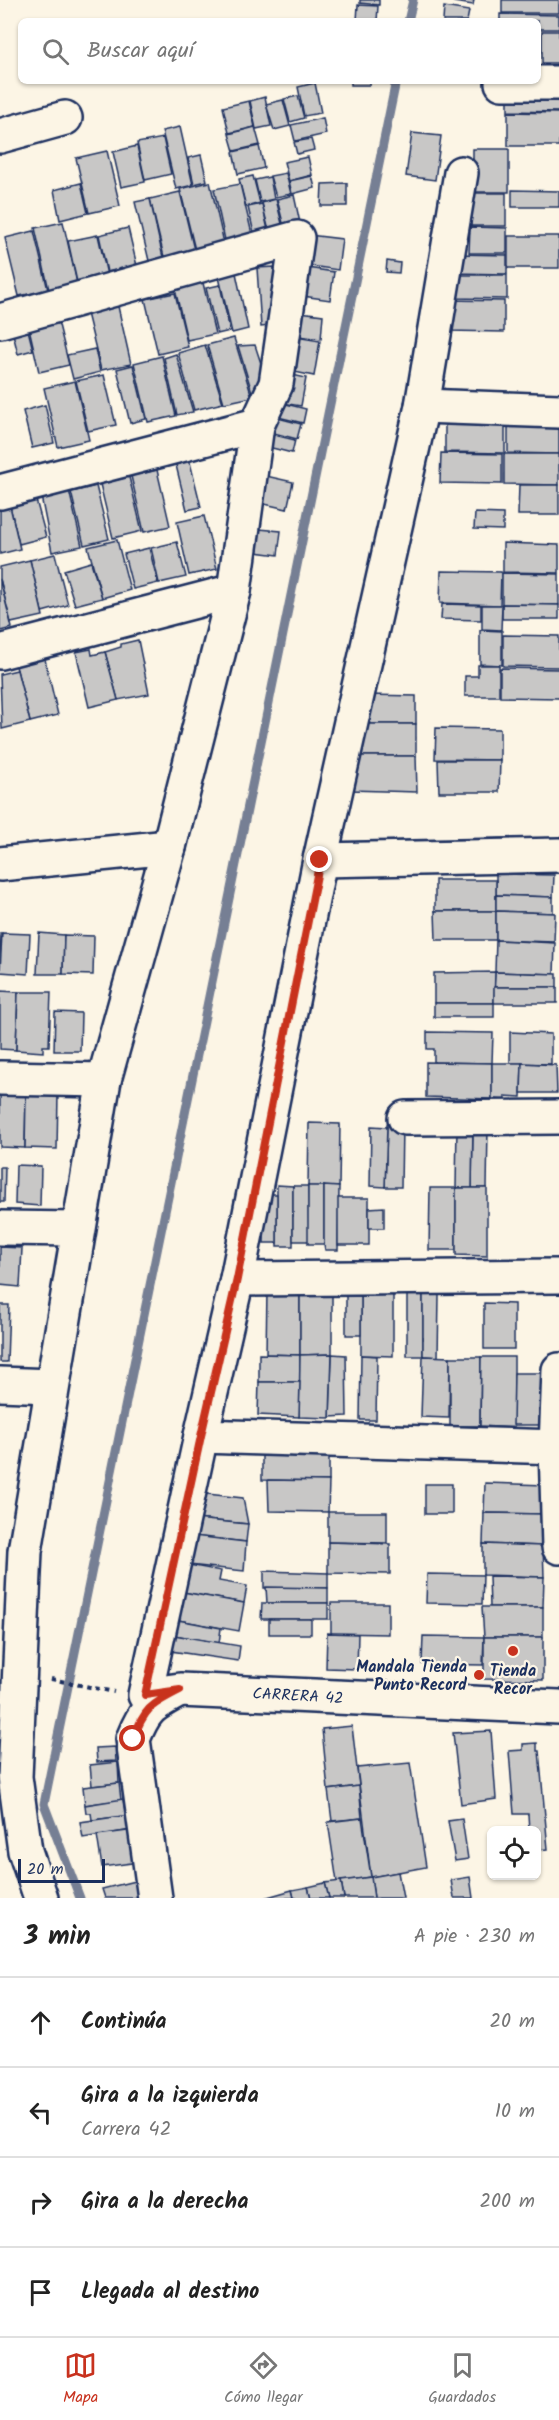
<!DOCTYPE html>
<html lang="es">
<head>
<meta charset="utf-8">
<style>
	body { margin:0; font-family:Kalam,sans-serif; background:#f6f6f6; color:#222 }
	.controls { position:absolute; right:18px; bottom:18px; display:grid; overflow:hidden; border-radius:9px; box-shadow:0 2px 4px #0004 }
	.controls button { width:54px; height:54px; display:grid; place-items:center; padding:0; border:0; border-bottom:2px solid #e0e0e0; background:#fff; color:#222; font:30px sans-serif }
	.scale { position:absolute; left:18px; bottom:15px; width:87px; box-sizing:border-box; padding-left:6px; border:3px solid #1b2f5e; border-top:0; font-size:16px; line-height:21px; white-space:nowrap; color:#1b2f5e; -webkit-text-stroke:4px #fcf5e5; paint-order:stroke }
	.stop { position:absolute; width:18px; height:18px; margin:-14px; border:4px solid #c8321e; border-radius:50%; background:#fff }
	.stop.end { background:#c8321e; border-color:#fff; box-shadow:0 2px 6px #0008 }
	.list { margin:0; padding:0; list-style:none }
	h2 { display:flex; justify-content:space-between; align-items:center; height:78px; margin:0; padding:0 24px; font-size:26px }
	h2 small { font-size:20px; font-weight:400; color:#767676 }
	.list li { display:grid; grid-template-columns:39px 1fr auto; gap:18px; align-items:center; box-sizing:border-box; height:90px; padding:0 24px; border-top:2px solid #e0e0e0 }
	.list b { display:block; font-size:22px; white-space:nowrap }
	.list p { margin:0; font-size:20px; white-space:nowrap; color:#767676 }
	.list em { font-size:20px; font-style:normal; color:#767676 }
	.icon { flex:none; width:33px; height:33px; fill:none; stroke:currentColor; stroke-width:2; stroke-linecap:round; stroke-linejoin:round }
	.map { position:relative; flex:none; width:559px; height:1898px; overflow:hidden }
	.search { position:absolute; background:#fff; box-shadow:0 2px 4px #0004; left:18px; right:18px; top:18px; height:66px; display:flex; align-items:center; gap:15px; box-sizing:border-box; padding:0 21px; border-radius:9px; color:#767676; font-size:22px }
	.sheet { height:438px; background:#fff }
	nav { display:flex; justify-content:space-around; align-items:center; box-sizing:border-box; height:84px; border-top:2px solid #e0e0e0; background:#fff; font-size:16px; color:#767676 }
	nav a { display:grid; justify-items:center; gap:3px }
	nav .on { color:#c8321e }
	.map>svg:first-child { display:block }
</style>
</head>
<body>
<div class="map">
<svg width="559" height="1898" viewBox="0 0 559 1898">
	<rect width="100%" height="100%" fill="#fcf5e5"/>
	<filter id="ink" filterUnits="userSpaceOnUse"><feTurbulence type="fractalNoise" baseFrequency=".0167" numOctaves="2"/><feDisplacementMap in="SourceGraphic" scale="12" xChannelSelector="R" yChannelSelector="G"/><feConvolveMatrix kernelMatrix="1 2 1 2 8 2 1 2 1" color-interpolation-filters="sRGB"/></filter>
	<g filter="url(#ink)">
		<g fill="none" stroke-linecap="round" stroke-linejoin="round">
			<g stroke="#767f94" stroke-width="9">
				<polyline points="408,21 413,0"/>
				<polyline points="80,1898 44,1804 396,81"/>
			</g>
		</g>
		<g fill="#c8c7c6" stroke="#1b2f5e" stroke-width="1.5">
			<polygon points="360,0 379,0 379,5 360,3"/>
			<polygon points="454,0 474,0 473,5 454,2"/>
			<rect x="502" y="0" width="57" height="13"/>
			<polygon points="358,5 378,6 377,21 357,21"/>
			<polygon points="444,7 469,11 467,21 443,21"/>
			<polygon points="500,14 559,15 559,29 538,29 538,21 500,21"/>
			<rect x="542" y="31" width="17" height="32"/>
			<rect x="351" y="81" width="19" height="4"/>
			<polygon points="315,83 321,113 304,116 298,87"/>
			<polygon points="508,84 559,84 559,112 508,111"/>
			<polygon points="298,96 304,118 290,122 284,99"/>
			<polygon points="265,97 271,126 256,129 250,101"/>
			<polygon points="283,100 290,126 274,130 266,104"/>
			<polygon points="249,101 255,127 229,133 223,107"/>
			<polygon points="508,112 559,113 559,146 508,146"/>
			<polygon points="323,118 326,134 295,141 291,125"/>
			<polygon points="180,127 193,185 176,189 162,131"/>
			<polygon points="255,127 260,145 234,151 229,134"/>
			<polygon points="412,133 441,136 435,180 406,176"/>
			<polygon points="163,138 171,174 145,180 137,143"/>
			<polygon points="311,139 314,150 297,154 294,142"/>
			<polygon points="137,146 145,182 121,187 113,152"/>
			<polygon points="259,146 264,168 238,174 233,152"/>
			<rect x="473" y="149" width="36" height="43"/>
			<polygon points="107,151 120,206 89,213 76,158"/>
			<polygon points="201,155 207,181 194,184 188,158"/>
			<polygon points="308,157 312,175 289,181 284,162"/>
			<polygon points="286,173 291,194 276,197 270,176"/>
			<polygon points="253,176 260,203 246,207 239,179"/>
			<polygon points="312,176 315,188 292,194 289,181"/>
			<polygon points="270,177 274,199 260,202 255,180"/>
			<polygon points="210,182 224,243 195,250 180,189"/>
			<polygon points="81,183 88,213 60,220 54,190"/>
			<polygon points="347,183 347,206 321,206 322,184"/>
			<polygon points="240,184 252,234 225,240 214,189"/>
			<polygon points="512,190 559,191 559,207 512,207"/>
			<polygon points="180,192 195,254 165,261 150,199"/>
			<polygon points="470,193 506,193 506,226 471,226"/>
			<polygon points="294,195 300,223 284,227 277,199"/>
			<polygon points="150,199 164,262 150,265 135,202"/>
			<polygon points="276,199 283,228 269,231 262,203"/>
			<polygon points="262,204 269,234 255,238 248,207"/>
			<polygon points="63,222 77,283 49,290 35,228"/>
			<polygon points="470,227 507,228 507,253 469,253"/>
			<polygon points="128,228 137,266 107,272 99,235"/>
			<polygon points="34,231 48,290 19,296 5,238"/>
			<polygon points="98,235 107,275 77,282 68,241"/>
			<polygon points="309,235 342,239 338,270 305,265"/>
			<rect x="508" y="236" width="51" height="32"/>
			<polygon points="453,254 507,255 507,274 453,273"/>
			<polygon points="387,261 400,263 399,273 386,272"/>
			<polygon points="274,267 278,325 261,327 257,268"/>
			<polygon points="307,268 334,272 330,300 303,296"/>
			<polygon points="236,273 248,329 232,333 219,277"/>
			<polygon points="455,275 507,275 507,299 455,298"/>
			<polygon points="203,283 215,334 187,340 175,289"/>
			<polygon points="220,285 230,331 217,334 206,288"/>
			<polygon points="175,293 188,347 158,354 145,299"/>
			<polygon points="448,300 504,301 504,332 448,331"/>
			<polygon points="117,302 131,364 101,370 86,309"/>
			<polygon points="300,312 323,315 321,339 298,336"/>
			<polygon points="58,321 69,365 39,372 29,328"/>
			<polygon points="28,330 33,350 18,354 13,334"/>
			<polygon points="296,337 320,341 314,376 290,371"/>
			<polygon points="234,338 252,397 224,403 207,345"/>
			<polygon points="205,345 223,403 194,410 178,353"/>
			<polygon points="255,345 269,388 252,392 238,346"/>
			<polygon points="95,349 100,372 73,379 67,355"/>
			<polygon points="176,354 193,412 177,415 164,358"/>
			<polygon points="162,356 176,416 148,422 134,363"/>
			<polygon points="133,365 146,419 130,423 117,369"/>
			<polygon points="288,374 306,378 301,406 282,403"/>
			<polygon points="104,375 116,425 88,431 76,381"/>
			<polygon points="75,381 89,440 58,447 44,388"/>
			<polygon points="278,402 306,409 303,423 274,416"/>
			<polygon points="45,405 54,443 32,448 23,411"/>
			<polygon points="274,417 301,424 297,439 270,432"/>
			<polygon points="445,419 505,420 505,453 445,452"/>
			<polygon points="508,420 559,420 559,454 508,453"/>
			<polygon points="270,434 295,440 292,453 268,447"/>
			<polygon points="187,450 201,507 187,510 173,453"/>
			<polygon points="441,453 502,454 502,484 440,483"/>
			<polygon points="504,454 559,454 559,485 504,484"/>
			<polygon points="157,470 170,526 144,532 131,476"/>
			<polygon points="266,476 293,482 287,509 260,503"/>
			<polygon points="129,477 142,531 113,538 100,484"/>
			<polygon points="519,485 559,485 559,515 518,515"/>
			<polygon points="96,486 109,539 84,545 71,492"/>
			<polygon points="69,490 82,546 52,552 41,496"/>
			<polygon points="36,500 46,537 19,544 10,506"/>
			<polygon points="10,506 20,549 0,554 0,508"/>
			<polygon points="475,513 503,514 503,530 474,529"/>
			<polygon points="204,516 217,569 189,575 177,522"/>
			<polygon points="259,529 281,531 278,555 256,552"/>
			<polygon points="117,540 130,590 102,598 88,547"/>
			<polygon points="177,542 186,577 159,583 151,548"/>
			<polygon points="503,543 559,545 559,573 503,572"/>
			<polygon points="149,548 158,583 133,589 124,554"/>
			<polygon points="55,554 68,605 42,612 30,560"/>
			<polygon points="30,560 43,616 11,623 0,579 0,567"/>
			<polygon points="91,562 102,598 75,605 64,570"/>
			<polygon points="441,571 501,572 500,605 440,603"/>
			<polygon points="502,573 559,574 559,605 502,604"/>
			<polygon points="0,579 12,628 0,631"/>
			<polygon points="442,604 481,605 481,620 441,619"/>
			<polygon points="502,604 559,605 559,619 502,619"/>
			<polygon points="482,605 502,605 501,630 482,629"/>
			<polygon points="480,630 502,631 502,665 480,664"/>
			<polygon points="503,635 559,636 559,667 503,666"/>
			<polygon points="138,640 149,694 118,700 105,652 121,647 121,644"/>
			<polygon points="91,649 92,655 105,652 118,700 89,707 76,652"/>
			<polygon points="44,655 58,715 30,722 15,662"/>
			<polygon points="478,665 499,665 499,696 465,696 465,676 478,676"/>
			<polygon points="500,668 559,669 559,698 500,697"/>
			<polygon points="17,670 30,722 2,729 0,674"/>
			<polygon points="367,695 416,696 416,724 367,724"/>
			<polygon points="367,724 416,724 416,756 360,756"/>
			<polygon points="436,728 500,729 500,760 435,759"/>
			<polygon points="351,756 416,756 417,792 350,790"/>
			<polygon points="438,760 500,760 499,792 439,792"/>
			<polygon points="496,874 554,875 553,897 496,895"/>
			<rect x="435" y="880" width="61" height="31"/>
			<polygon points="496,895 553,897 553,913 496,911"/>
			<polygon points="435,911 496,911 496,940 436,940"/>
			<polygon points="496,911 555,913 554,942 496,940"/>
			<polygon points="0,933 2,933 0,972"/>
			<polygon points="2,933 30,934 28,974 0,972"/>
			<polygon points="39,933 64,935 63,974 37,974"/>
			<polygon points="64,935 94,936 93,975 63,974"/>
			<polygon points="496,940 555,943 554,974 495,972"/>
			<polygon points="495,972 557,974 557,987 494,987"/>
			<polygon points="495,972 494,1003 434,1003 434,973"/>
			<rect x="494" y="987" width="63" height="16"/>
			<polygon points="0,991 18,992 16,1050 0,1049"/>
			<polygon points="18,992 51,992 49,1046 43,1046 43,1052 16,1050"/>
			<rect x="434" y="1003" width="60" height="14"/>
			<polygon points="55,1012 81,1013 80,1051 54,1051"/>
			<polygon points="427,1032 493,1033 492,1063 434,1062 434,1049 427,1049"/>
			<polygon points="510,1032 551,1034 551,1064 510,1063"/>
			<polygon points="426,1062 492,1063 492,1099 426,1097"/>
			<polygon points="492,1063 522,1063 521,1097 505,1096 505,1100 492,1099"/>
			<polygon points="522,1063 556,1065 557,1093 521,1093"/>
			<polygon points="0,1092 26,1093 25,1148 0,1147"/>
			<polygon points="26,1093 58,1093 57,1149 25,1148"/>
			<polygon points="309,1123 340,1124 339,1187 308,1186"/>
			<polygon points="387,1124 402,1125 401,1187 385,1187"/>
			<polygon points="371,1126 387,1127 385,1187 370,1186"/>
			<polygon points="488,1126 487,1188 472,1188 473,1127"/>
			<polygon points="457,1127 473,1127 472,1188 456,1188"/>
			<polygon points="16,1165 41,1166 40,1206 15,1204"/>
			<polygon points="0,1167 5,1167 4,1202 0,1202"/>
			<polygon points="277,1185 293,1186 293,1246 277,1246"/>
			<polygon points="293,1186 308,1186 309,1241 293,1241"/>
			<rect x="308" y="1186" width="16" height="58"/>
			<polygon points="324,1186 339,1187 338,1250 325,1250 324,1244"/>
			<polygon points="430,1188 456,1188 456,1250 429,1250"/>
			<polygon points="456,1188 487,1188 487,1256 456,1255"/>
			<polygon points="265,1194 277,1194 277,1243 264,1243"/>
			<rect x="338" y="1198" width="31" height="47"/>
			<polygon points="384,1207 384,1228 369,1228 369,1208"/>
			<polygon points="0,1247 22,1248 20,1287 0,1285"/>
			<polygon points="267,1290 300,1291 300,1355 266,1354"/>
			<polygon points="300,1291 332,1291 332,1354 300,1355"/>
			<polygon points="407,1293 423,1294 423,1356 407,1356"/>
			<polygon points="393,1295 393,1356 361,1355 361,1296"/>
			<polygon points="423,1295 439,1295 438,1357 423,1356"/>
			<rect x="346" y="1296" width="15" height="39"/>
			<polygon points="484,1303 514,1304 514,1349 484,1349"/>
			<polygon points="0,1305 9,1305 7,1362 0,1362"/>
			<polygon points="259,1354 300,1355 300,1382 259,1382"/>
			<polygon points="332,1354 346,1355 347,1416 330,1417"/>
			<polygon points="332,1354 330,1418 299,1417 300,1355"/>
			<polygon points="361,1355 377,1356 376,1420 360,1420"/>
			<polygon points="423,1356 450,1357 449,1418 421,1417"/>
			<polygon points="450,1357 481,1357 480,1426 450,1426"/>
			<polygon points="481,1357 514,1357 514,1428 480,1426"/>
			<polygon points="514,1373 541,1373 540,1425 513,1425"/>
			<polygon points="259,1382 300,1382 299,1417 258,1415"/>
			<polygon points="262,1445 329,1446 329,1481 262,1480"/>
			<polygon points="268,1480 329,1481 328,1512 269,1511"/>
			<polygon points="485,1483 545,1485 544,1514 484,1513"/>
			<rect x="425" y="1484" width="27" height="30"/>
			<polygon points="198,1493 243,1498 248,1524 195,1519"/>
			<polygon points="328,1512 387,1512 387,1543 328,1542"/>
			<polygon points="484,1513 544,1514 543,1546 483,1544"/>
			<polygon points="195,1519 248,1524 246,1542 190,1536"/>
			<polygon points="185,1535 246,1542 244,1571 189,1565"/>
			<polygon points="328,1542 390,1544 390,1574 328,1573"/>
			<polygon points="483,1544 543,1546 544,1577 483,1575"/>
			<polygon points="189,1565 221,1571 219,1581 247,1586 244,1603 183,1592"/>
			<polygon points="264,1571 328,1573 328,1588 264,1588"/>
			<polygon points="427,1574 483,1575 482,1604 426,1603"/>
			<polygon points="489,1576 544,1577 543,1607 490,1607"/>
			<polygon points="266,1587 328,1588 328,1603 267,1603"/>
			<polygon points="183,1592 244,1603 239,1631 178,1620"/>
			<polygon points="262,1603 328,1603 328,1619 261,1619"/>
			<polygon points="331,1603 388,1603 388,1634 331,1633"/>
			<polygon points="482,1607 543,1607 543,1637 484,1637"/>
			<rect x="269" y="1619" width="42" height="15"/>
			<polygon points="178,1620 221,1628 219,1643 174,1635"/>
			<polygon points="327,1633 358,1634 357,1669 326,1668"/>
			<polygon points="174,1635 240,1646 238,1661 171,1651"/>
			<polygon points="423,1636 484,1637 483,1665 422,1664"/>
			<polygon points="484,1637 543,1637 543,1680 484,1679"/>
			<polygon points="352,1726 359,1786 328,1790 322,1729"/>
			<polygon points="491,1731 496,1799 461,1804 453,1733"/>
			<polygon points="537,1743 537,1751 539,1751 548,1849 536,1850 536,1830 529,1830 528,1814 514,1814 509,1751 523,1750 523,1744"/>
			<polygon points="115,1747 116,1761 97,1762 96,1748"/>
			<polygon points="118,1762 119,1783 92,1786 90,1765"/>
			<polygon points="410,1763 426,1867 371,1877 357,1768"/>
			<polygon points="119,1783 121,1800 85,1805 83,1787"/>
			<polygon points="359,1786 362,1818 332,1821 328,1790"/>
			<polygon points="123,1799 126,1816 92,1820 91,1813 86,1813 85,1805"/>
			<polygon points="129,1815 131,1830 83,1838 80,1822"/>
			<polygon points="362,1818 371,1877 337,1882 328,1822"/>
			<polygon points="462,1819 468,1859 455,1861 448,1821"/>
			<polygon points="135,1830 139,1862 102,1867 97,1835"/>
			<polygon points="398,1872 403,1898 374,1898 371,1877"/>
			<polygon points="371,1877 374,1898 344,1898 341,1881"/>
			<polygon points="470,1877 473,1898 454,1898 451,1880"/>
			<polygon points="139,1880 144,1898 105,1898 102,1889"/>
			<polygon points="341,1881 344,1898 329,1898 325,1883"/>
			<polygon points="325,1883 329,1898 311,1898 308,1887"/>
			<polygon points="308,1887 311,1898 294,1898 292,1890"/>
			<polygon points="292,1890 294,1898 264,1898"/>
		</g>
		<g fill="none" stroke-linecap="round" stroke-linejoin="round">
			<defs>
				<g id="minor">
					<polyline points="502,83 559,83"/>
					<polyline points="0,136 65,118"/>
					<polyline points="461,173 422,406 320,860 237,1279 201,1436 145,1695 180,1690 559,1707"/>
					<polyline points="0,321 297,238 276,384 257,425 234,591 169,847 104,1080 25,1551 15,1777 25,1851 41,1898"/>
					<polyline points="422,406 559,411"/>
					<polyline points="0,492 257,425"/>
					<polyline points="0,652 234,591"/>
					<polyline points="320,860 559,855"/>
					<polyline points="0,864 169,847"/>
					<polyline points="0,1078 104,1080"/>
					<polyline points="405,1118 559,1117"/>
					<polyline points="0,1228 78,1229"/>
					<polyline points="237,1279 559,1276"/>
					<polyline points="559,1370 556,1447 559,1547"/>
					<polyline points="0,1384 51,1386"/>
					<polyline points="201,1436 559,1447"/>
					<path d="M155 1898 133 1739C145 1709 150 1706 178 1691"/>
				</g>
			</defs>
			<use href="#minor" stroke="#1b2f5e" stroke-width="38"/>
			<polyline stroke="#1b2f5e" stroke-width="4" stroke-dasharray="4.5 4.5" stroke-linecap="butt" points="51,1679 114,1692"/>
			<use href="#minor" stroke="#fcf5e5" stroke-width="33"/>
		</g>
	</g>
	<g fill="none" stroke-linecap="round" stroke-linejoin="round" filter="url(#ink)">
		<path stroke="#c8321e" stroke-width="8" d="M133 1739C145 1707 151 1705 180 1690L145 1695 201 1436 237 1279 320 860"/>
	</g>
	<g fill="#c8321e" stroke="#fcf5e5" stroke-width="2">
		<circle cx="513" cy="1651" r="6"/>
		<circle cx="479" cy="1675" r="6"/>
	</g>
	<g text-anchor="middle" stroke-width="4.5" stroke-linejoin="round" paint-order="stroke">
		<g font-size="16" font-weight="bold" fill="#1b2f5e" stroke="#fcf5e5" text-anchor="end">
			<text x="467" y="1672">Mandala Tienda<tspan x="467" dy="18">Punto Record</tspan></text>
			<text x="513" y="1676" text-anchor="middle">Tienda<tspan x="513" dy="18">Recor</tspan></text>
		</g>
		<g font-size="16" fill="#1b2f5e" stroke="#fcf5e5">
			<text transform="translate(298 1695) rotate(3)" y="6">CARRERA 42</text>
		</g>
	</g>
</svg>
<div class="controls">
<button><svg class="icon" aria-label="locate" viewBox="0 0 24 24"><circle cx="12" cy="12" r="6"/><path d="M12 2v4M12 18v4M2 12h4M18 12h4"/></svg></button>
</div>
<div class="scale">20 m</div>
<div class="stop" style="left:133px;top:1739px"></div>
<div class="stop end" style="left:320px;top:860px"></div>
<div class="search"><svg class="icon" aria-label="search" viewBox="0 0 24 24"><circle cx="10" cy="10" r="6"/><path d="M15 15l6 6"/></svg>Buscar aquí</div>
</div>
<section class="sheet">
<h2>3 min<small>A pie · 230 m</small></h2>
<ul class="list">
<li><svg class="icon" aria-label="ahead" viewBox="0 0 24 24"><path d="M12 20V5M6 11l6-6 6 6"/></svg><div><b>Continúa</b></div><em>20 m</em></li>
<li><svg class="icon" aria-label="left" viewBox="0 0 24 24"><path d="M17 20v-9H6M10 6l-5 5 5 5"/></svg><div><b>Gira a la izquierda</b><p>Carrera 42</p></div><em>10 m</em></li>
<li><svg class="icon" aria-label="right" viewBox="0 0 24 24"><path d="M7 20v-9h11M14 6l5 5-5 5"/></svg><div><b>Gira a la derecha</b></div><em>200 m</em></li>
<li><svg class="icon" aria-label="arrive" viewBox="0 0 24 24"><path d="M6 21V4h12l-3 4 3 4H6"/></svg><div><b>Llegada al destino</b></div></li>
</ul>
</section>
<nav>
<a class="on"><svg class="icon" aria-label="map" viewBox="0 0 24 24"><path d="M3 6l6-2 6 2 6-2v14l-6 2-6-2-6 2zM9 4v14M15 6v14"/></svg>Mapa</a>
<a><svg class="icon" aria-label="directions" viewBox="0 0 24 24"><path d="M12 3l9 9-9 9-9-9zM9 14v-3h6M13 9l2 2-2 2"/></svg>Cómo llegar</a>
<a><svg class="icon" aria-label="saved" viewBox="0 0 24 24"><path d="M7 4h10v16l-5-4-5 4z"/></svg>Guardados</a>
</nav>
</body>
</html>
